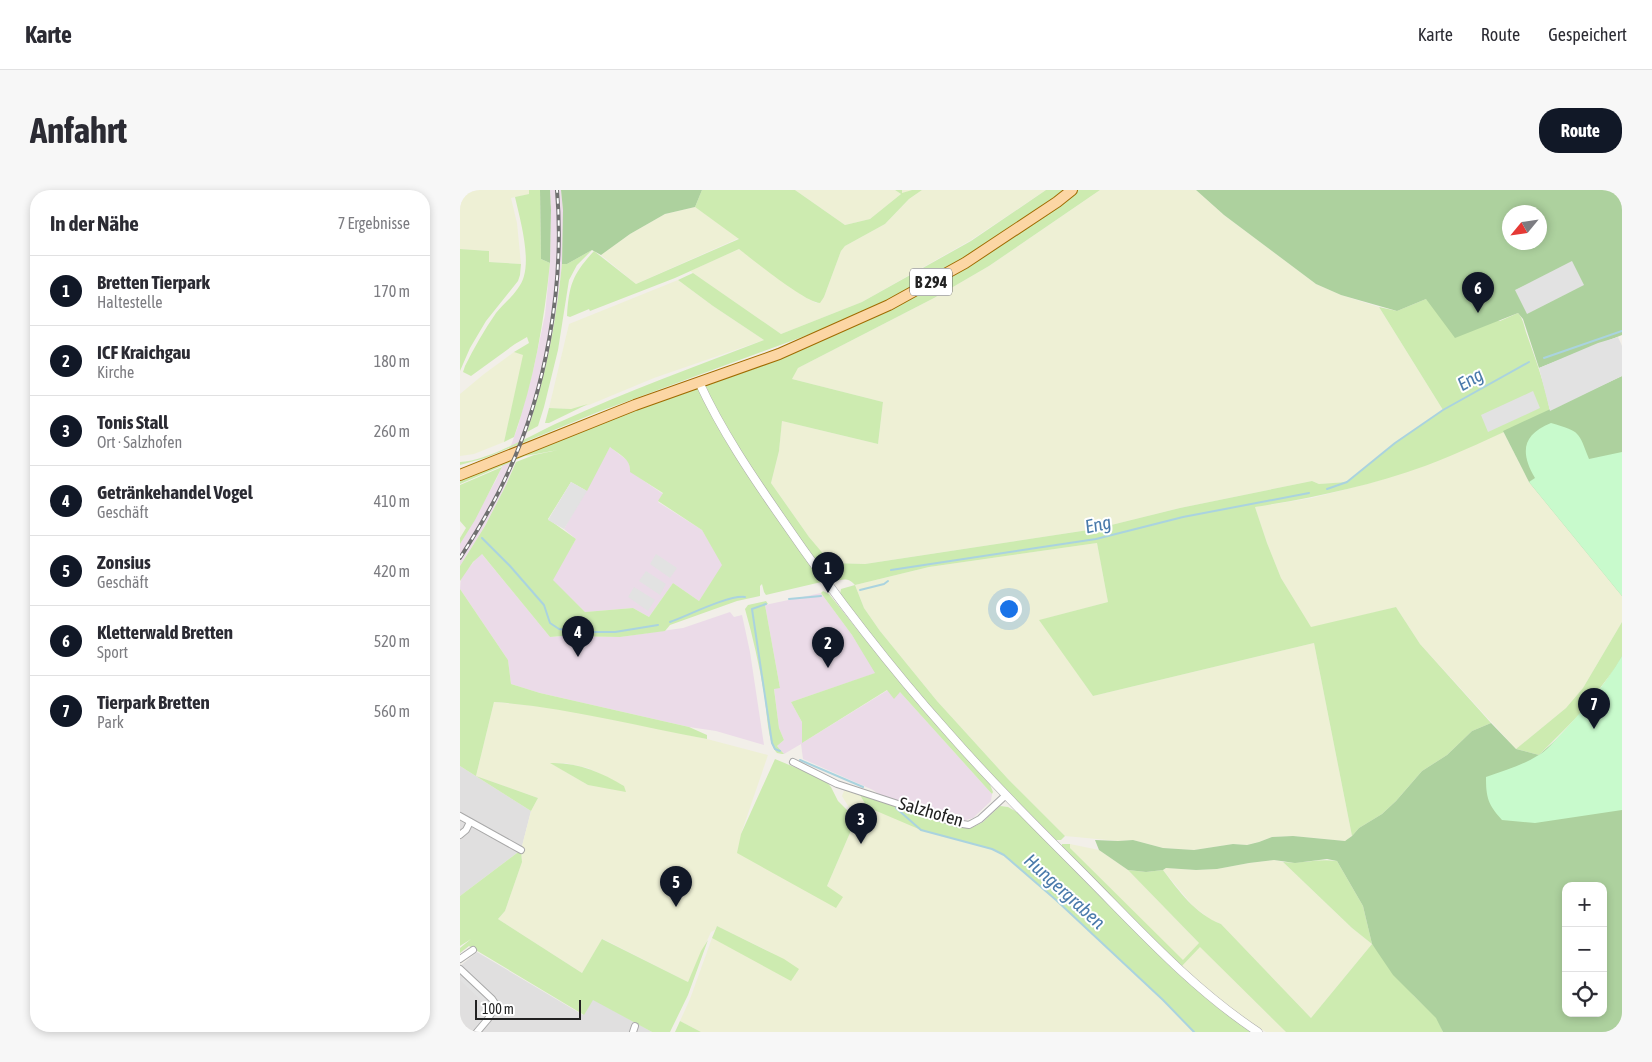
<!DOCTYPE html>
<html lang="de">
<head>
<meta charset="utf-8">
<style>
	body { margin:0; font-family:"Asap Condensed",sans-serif; background:#f7f7f7; color:#2b2b33 }
	.controls { position:absolute; right:15px; bottom:15px; display:grid; overflow:hidden; border-radius:10px; box-shadow:0 2px 8px #0003 }
	.controls button { width:45px; height:45px; display:grid; place-items:center; padding:0; border:0; border-bottom:1px solid #e1e1e2; background:#fff; color:#2b2b33; font:25px sans-serif }
	.compass { position:absolute; left:1042px; top:15px; width:45px; height:45px; border-radius:50%; background:#fff; box-shadow:0 2px 8px #0003; rotate:241deg }
	.scale { position:absolute; left:15px; bottom:12px; width:106px; box-sizing:border-box; padding-left:5px; border:2px solid #222; border-top:0; font-size:14px; line-height:18px; white-space:nowrap; color:#222; -webkit-text-stroke:4px #fff; paint-order:stroke }
	.you { position:absolute; left:548px; top:418px; width:18px; height:18px; margin:-12px; border:4px solid #fff; border-radius:50%; background:#1a73e8; box-shadow:0 0 0 8px #1a73e833 }
	.badge { display:grid; place-items:center; width:32px; height:32px; border-radius:50%; background:#111827; color:#fff; font-size:16px; font-weight:700 }
	.pin { position:absolute; translate:-50% -41px; filter:drop-shadow(0 1px 2px #0008) }
	.pin::after { content:''; position:absolute; top:26px; width:18px; height:15px; background:inherit; clip-path:polygon(0 0,100% 0,50% 100%) }
	.list { margin:0; padding:0; list-style:none }
	h2 { display:flex; justify-content:space-between; align-items:center; height:65px; margin:0; padding:0 20px; font-size:21px }
	h2 small { font-size:16px; font-weight:400; color:#7c7c81 }
	.list li { display:grid; grid-template-columns:32px 1fr auto; gap:15px; align-items:center; box-sizing:border-box; height:70px; padding:0 20px; border-top:1px solid #e1e1e2 }
	.list b { display:block; font-size:19px; white-space:nowrap }
	.list p { margin:0; font-size:16px; white-space:nowrap; color:#7c7c81 }
	.list em { font-size:16px; font-style:normal; color:#7c7c81 }
	.icon { flex:none; width:28px; height:28px; fill:none; stroke:currentColor; stroke-width:2; stroke-linecap:round; stroke-linejoin:round }
	.map { position:relative; flex:none; width:1162px; height:842px; overflow:hidden; border-radius:20px }
	header { display:flex; align-items:center; gap:30px; box-sizing:border-box; height:70px; padding:0 25px; background:#fff; border-bottom:1px solid #e1e1e2 }
	header strong { font-size:24px }
	nav { display:flex; gap:28px; margin-inline-start:auto; font-size:18px }
	.intro { display:flex; align-items:center; justify-content:space-between; box-sizing:border-box; height:120px; padding:0 30px }
	h1 { margin:0; font-size:35px }
	.button { padding:12px 22px; border-radius:20px; background:#111827; color:#fff; font-size:18px; font-weight:700 }
	main { display:flex; gap:30px; padding:0 30px }
	aside { flex:1; background:#fff; border-radius:20px; box-shadow:0 2px 8px #0003 }
	.map>svg:first-child { display:block }
</style>
</head>
<body>
<header>
<strong>Karte</strong>
<nav><a>Karte</a><a>Route</a><a>Gespeichert</a></nav>
</header>
<div class="intro"><h1>Anfahrt</h1><a class="button">Route</a></div>
<main>
<aside>
<h2>In der Nähe<small>7 Ergebnisse</small></h2>
<ul class="list">
<li><span class="badge">1</span><div><b>Bretten Tierpark</b><p>Haltestelle</p></div><em>170 m</em></li>
<li><span class="badge">2</span><div><b>ICF Kraichgau</b><p>Kirche</p></div><em>180 m</em></li>
<li><span class="badge">3</span><div><b>Tonis Stall</b><p>Ort · Salzhofen</p></div><em>260 m</em></li>
<li><span class="badge">4</span><div><b>Getränkehandel Vogel</b><p>Geschäft</p></div><em>410 m</em></li>
<li><span class="badge">5</span><div><b>Zonsius</b><p>Geschäft</p></div><em>420 m</em></li>
<li><span class="badge">6</span><div><b>Kletterwald Bretten</b><p>Sport</p></div><em>520 m</em></li>
<li><span class="badge">7</span><div><b>Tierpark Bretten</b><p>Park</p></div><em>560 m</em></li>
</ul>
</aside>
<div class="map">
<svg width="1162" height="842" viewBox="0 0 1162 842">
	<rect width="100%" height="100%" fill="#f2efe9"/>
	<g fill="#e0dfdf">
		<polygon points="0,576 71,621 61,660 0,706"/>
		<polygon points="17,762 123,825 133,809 192,842 0,842 0,776"/>
	</g>
	<g fill="#ebdbe8">
		<polygon points="90,0 101,0 103,20 102,74 96,128 85,184 71,232 46,295 25,336 0,376 0,354 36,290 49,261 58,236 73,181 85,125 90,73 91,20"/>
		<polygon points="150,257 168,271 171,282 203,304 198,312 242,340 263,375 239,411 213,393 189,427 173,418 125,422 92,390 116,349 104,339"/>
		<polygon points="21,363 90,447 102,446 160,447 223,438 270,422 274,427 282,425 290,462 304,555 256,541 229,537 80,503 51,494 48,470 0,399 1,387"/>
		<polygon points="361,403 392,445 416,483 331,512 342,532 342,553 428,500 440,502 532,604 531,611 513,628 496,633 427,610 413,600 343,569 341,554 324,564 317,556 324,550 319,538 314,498 320,498 305,415"/>
	</g>
	<g fill="#eef0d5" fill-rule="evenodd">
		<polygon points="0,0 69,0 70,4 51,8 57,33 61,74 29,72 29,61 0,59"/>
		<polygon points="335,0 435,0 441,4 442,0 452,0 441,4 410,29 385,35"/>
		<polygon points="462,0 586,0 511,50 402,112 321,144 230,81 279,59 342,105 356,113 359,113 364,107 381,61 385,56 425,34 449,9"/>
		<polygon points="640,0 736,0 764,25 856,94 881,105 919,117 983,220 935,253 887,292 859,294 852,291 720,318 635,339 405,374 370,373 349,347 311,293 319,261 322,231 418,254 423,212 332,189 334,183 338,178 474,108 529,76"/>
		<polygon points="235,17 279,48 176,94 141,65 170,44 205,24"/>
		<polygon points="218,90 253,116 304,150 194,188 129,215 111,219 89,218 109,134"/>
		<polygon points="54,162 64,164 44,252 14,264 0,266 0,204 24,184"/>
		<polygon points="1043,241 1069,292 1162,406 1162,432 1123,498 1106,518 1056,559 960,454 936,417 851,438 821,388 807,353 795,317 852,308 914,292 964,276"/>
		<polygon points="637,353 648,412 580,430 633,506 854,453 892,646 885,651 833,646 812,647 799,652 787,655 773,654 734,660 703,658 673,650 658,651 605,646 548,589 477,511 420,441 404,418 395,395 469,377"/>
		<path d="M34 512 67 515 113 521 247 549 308 565 281 644 278 663 296 672 367 696 396 629 382 606 384 601H391L400 605 407 617 532 659 544 665 596 710 703 810 734 842H241L220 831 230 809 252 748 272 758 312 763 257 736 255 740 251 742 228 792 143 749 122 783 38 729 45 721 62 672 61 660 71 621 78 608 16 586ZM91 573H105L128 578 164 596 128 595Z"/>
		<polygon points="610,654 639,660 668,680 739,753 723,771 610,658"/>
		<polygon points="814,670 823,672 892,738 912,754 851,828 761,734 751,730 733,716 703,680 706,678 736,680 757,679 789,673"/>
		<polygon points="740,756 826,842 806,842 794,835 761,811 721,777"/>
	</g>
	<g fill="#cdebb0" fill-rule="evenodd">
		<path d="M69 0H80L81 69 90 73C84 132 74 191 54 247L44 252 63 165 54 162 69 153 67 147 55 154 11 186 3 182 5 176C14 158 24 140 36 123 45 112 60 101 64 86 70 64 60 29 55 7L69 4Z"/>
		<path d="M242 0H335L385 35 410 29 441 4 435 0H442V3L452 0H462L449 9 425 34 385 56 381 61 364 107 360 113C346 113 293 70 279 59L215 88 130 121 129 119 110 127 107 126C109 94 113 84 134 61L176 94 279 49 235 17Z"/>
		<path d="M586 0H640L529 76 474 108 338 178 332 189 423 212 418 254 322 231 319 261 311 293 349 347 371 373 405 374 635 339 720 318 852 291 859 294 887 292 935 253 983 220 919 117 937 121 966 109 1040 131 1058 123C1064 130 1064 137 1067 145 1076 171 1085 194 1090 221 1049 239 1008 260 965 276 910 296 852 308 795 317L807 353 821 388 851 437 936 417 960 454 1031 533 1012 541 987 565 962 581 936 611 922 624 899 638 892 646 854 453 633 506 579 430 648 412 637 353 469 377 395 395 404 418 420 441 477 511 548 589 605 646 601 650H596C544 598 493 545 445 489 422 462 402 432 380 404L381 399 395 395C386 385 382 392 370 390L310 404 306 405 304 402 302 394 300 396V406L277 411 210 435 205 441 160 447 102 446 90 447 22 364 13 372 0 391V376L25 336 46 295 56 272 74 265 98 260 65 266 0 294V285L175 219 304 175 421 118 138 222 25 268 0 275V272C29 271 74 243 102 231 168 201 236 176 304 150L253 116 218 90 233 83 321 144 402 112 511 51ZM150 257C160 265 171 269 170 282L203 303 198 311 242 340 262 375 239 411 213 393 189 427 173 418 125 422 93 390 116 349 88 329 111 292 127 301Z"/>
		<polygon points="0,59 29,61 29,72 61,74 60,85 58,91 26,131 10,158 0,181"/>
		<path d="M132 60 117 75 109 90 98 160 84 217 78 236 67 242C86 186 96 133 102 74H107Z"/>
		<polygon points="128,214 89,233 85,233 89,218 111,219"/>
		<polygon points="42,277 15,330 0,354 0,348 6,338 0,331 0,295"/>
		<path d="M0 399 48 470 51 494 80 503 229 537 247 545V549C176 536 106 517 34 512L16 586 78 608 71 621 0 576Z"/>
		<path d="M363 401 369 404C420 469 473 532 529 592L533 602 532 604 440 502 434 509 427 500 342 553V532L331 512 415 483 392 445 361 403Z"/>
		<path d="M306 411 308 414 305 415 320 498 314 499 319 538 324 550 317 556 324 564H322L317 563C307 552 307 518 304 503 299 475 293 447 285 419L288 415Z"/>
		<polygon points="1162,432 1162,466 1156,477 1122,522 1079,565 1056,559 1106,518 1123,498"/>
		<polygon points="315,569 365,590 371,597 378,611 396,629 367,696 383,707 376,718 277,663 281,644"/>
		<path d="M90 573C117 572 141 582 164 596L166 602 128 595Z"/>
		<polygon points="400,605 427,610 511,638 523,632 540,616 548,617 557,622 713,779 753,814 791,842 734,842 703,810 596,710 544,665 532,659 461,640 407,617"/>
		<path d="M602 654H610V658L723 770 739 753 668 680 686 682 703 680C719 701 735 724 761 734L851 828 912 754 892 738 823 672C841 674 859 668 877 671L903 716 912 754 954 806 977 828 983 842H826L740 757 721 777 602 657Z"/>
		<polygon points="61,660 62,672 45,721 38,729 122,783 142,749 228,792 241,761 248,750 228,805 210,842 192,842 133,810 124,825 9,756 0,763 0,758 11,749 0,756 0,706"/>
		<polygon points="257,736 324,769 339,779 331,791 252,748"/>
		<polygon points="220,831 241,842 215,842"/>
	</g>
	<g fill="#add19e" fill-rule="evenodd">
		<polygon points="80,0 90,0 91,20 90,73 81,69"/>
		<polygon points="101,0 242,0 235,17 205,24 170,44 141,65 132,60 107,74 102,74 103,20"/>
		<path d="M736 0H1162V145L1079 178 1063 129 1058 123 995 148 966 109 937 121 881 105 856 94 764 25ZM1050 22H1080V52H1050Z"/>
		<polygon points="1162,186 1162,406 1069,292 1043,241"/>
		<path d="M1162 466V842H983L976 828 933 785 912 754 903 716 877 671 867 669 835 673 814 670 789 673 757 679 736 680 706 678 703 680 686 682 668 680 639 660 635 650 658 651 673 650 703 658 734 660 773 654 787 655 799 652 812 647 833 646 885 651 892 646 899 638 922 624 936 611 962 581 987 565 1012 541 1031 533 1056 559 1079 565C1111 538 1141 503 1162 466ZM1106 696H1143V823H1106Z"/>
	</g>
	<g fill="#c8facc">
		<path d="M1091 233C1121 242 1118 241 1129 269L1162 262V406L1069 292 1075 288C1060 262 1062 245 1091 233Z"/>
		<path d="M1162 466V620L1075 633 1042 630C1028 614 1026 608 1026 587 1043 581 1061 576 1077 566 1087 561 1094 551 1102 543 1124 519 1146 494 1162 466Z"/>
	</g>
	<g fill="#e2e2e2">
		<polygon points="1112,71 1124,95 1067,124 1055,100"/>
		<polygon points="1158,147 1162,156 1162,186 1090,221 1079,178 1138,153"/>
		<polygon points="1073,201 1080,218 1028,242 1021,225"/>
		<polygon points="111,292 127,301 104,339 88,330"/>
		<polygon points="196,364 217,378 210,388 190,374"/>
		<polygon points="186,381 206,394 200,405 179,391"/>
		<polygon points="174,397 195,410 188,421 168,407"/>
		<polygon points="4,786 27,808 23,812 0,790"/>
	</g>
	<g fill="none" stroke-linecap="round" stroke-linejoin="round">
		<g stroke="#aad3df" stroke-width="2">
			<polyline points="1084,168 1162,141"/>
			<polyline points="867,299 887,292 935,253 983,220 1069,172"/>
			<polyline points="22,348 50,376 84,415 90,433 99,439 121,442 155,442 198,435"/>
			<polyline points="431,380 636,349 723,327 849,303"/>
			<polyline points="400,400 424,394 428,391"/>
			<polyline points="329,409 361,406"/>
			<polyline points="306,414 292,419 312,553 315,559 320,561"/>
			<path d="M210 432C227 426 268 405 285 407"/>
			<polyline points="340,570 403,597"/>
			<polyline points="436,618 461,640 532,659 544,665 596,710 703,810 734,842"/>
		</g>
		<defs>
			<g id="minor">
				<polyline points="333,572 377,594 496,633 509,635 520,629 546,605"/>
				<polyline points="0,626 61,660"/>
				<polyline points="0,645 6,640 10,632"/>
				<polyline points="0,769 13,760"/>
				<polyline points="0,779 32,809 36,815 28,829 17,842"/>
				<polyline points="173,842 175,836"/>
			</g>
			<path id="tertiary" d="M239 192C261 240 292 286 322 329 373 403 427 474 487 541 529 589 574 634 619 679 676 736 730 797 798 842"/>
			<polyline id="primary" points="0,285 175,215 319,164 429,115 505,73 597,12 612,0"/>
		</defs>
		<use href="#minor" stroke="#a9a9a9" stroke-width="8"/>
		<use href="#tertiary" stroke="#a9a9a9" stroke-width="9"/>
		<use href="#primary" stroke="#a06b00" stroke-width="12"/>
		<use href="#minor" stroke="#fff" stroke-width="6"/>
		<use href="#tertiary" stroke="#fff" stroke-width="8"/>
		<use href="#primary" stroke="#fcd6a4" stroke-width="10"/>
		<defs>
			<path id="rail" d="M0 368C16 343 32 317 45 289 86 204 105 94 97 0"/>
		</defs>
		<use href="#rail" stroke="#707070" stroke-width="4"/>
		<use href="#rail" stroke="#fff" stroke-width="2" stroke-dasharray="5.5" stroke-linecap="butt"/>
	</g>
	<g text-anchor="middle" stroke-width="4" stroke-linejoin="round" paint-order="stroke">
		<rect fill="#fff" stroke="#646464" stroke-width="1" x="450" y="78.5" width="42" height="27" rx="4"/>
		<g font-size="16" font-weight="bold" fill="#222">
			<text x="471" y="98">B 294</text>
		</g>
		<g font-size="18" fill="#222" stroke="#fff">
			<text transform="translate(471 622) rotate(16)" y="6">Salzhofen</text>
		</g>
		<g font-size="19" font-style="italic" fill="#4a7aab" stroke="#fff">
			<text transform="translate(1010 189) rotate(-29)" y="7">Eng</text>
			<text transform="translate(638 334) rotate(-12)" y="7">Eng</text>
			<text transform="translate(605 701) rotate(42)" y="7">Hungergraben</text>
		</g>
	</g>
</svg>
<div class="controls">
<button>+</button>
<button>−</button>
<button><svg class="icon" aria-label="locate" viewBox="0 0 24 24"><circle cx="12" cy="12" r="6"/><path d="M12 2v4M12 18v4M2 12h4M18 12h4"/></svg></button>
</div>
<svg class="compass" viewBox="-18 -18 36 36"><path d="M0-13l5 13h-10z" fill="#e53935"/><path d="M0 13l5-13h-10z" fill="#7c7c81"/></svg>
<div class="scale">100 m</div>
<div class="you"></div>
<div class="pin badge" style="left:368px;top:403px">1</div>
<div class="pin badge" style="left:368px;top:478px">2</div>
<div class="pin badge" style="left:401px;top:654px">3</div>
<div class="pin badge" style="left:118px;top:467px">4</div>
<div class="pin badge" style="left:216px;top:717px">5</div>
<div class="pin badge" style="left:1018px;top:123px">6</div>
<div class="pin badge" style="left:1134px;top:539px">7</div>
</div>
</main>
</body>
</html>
